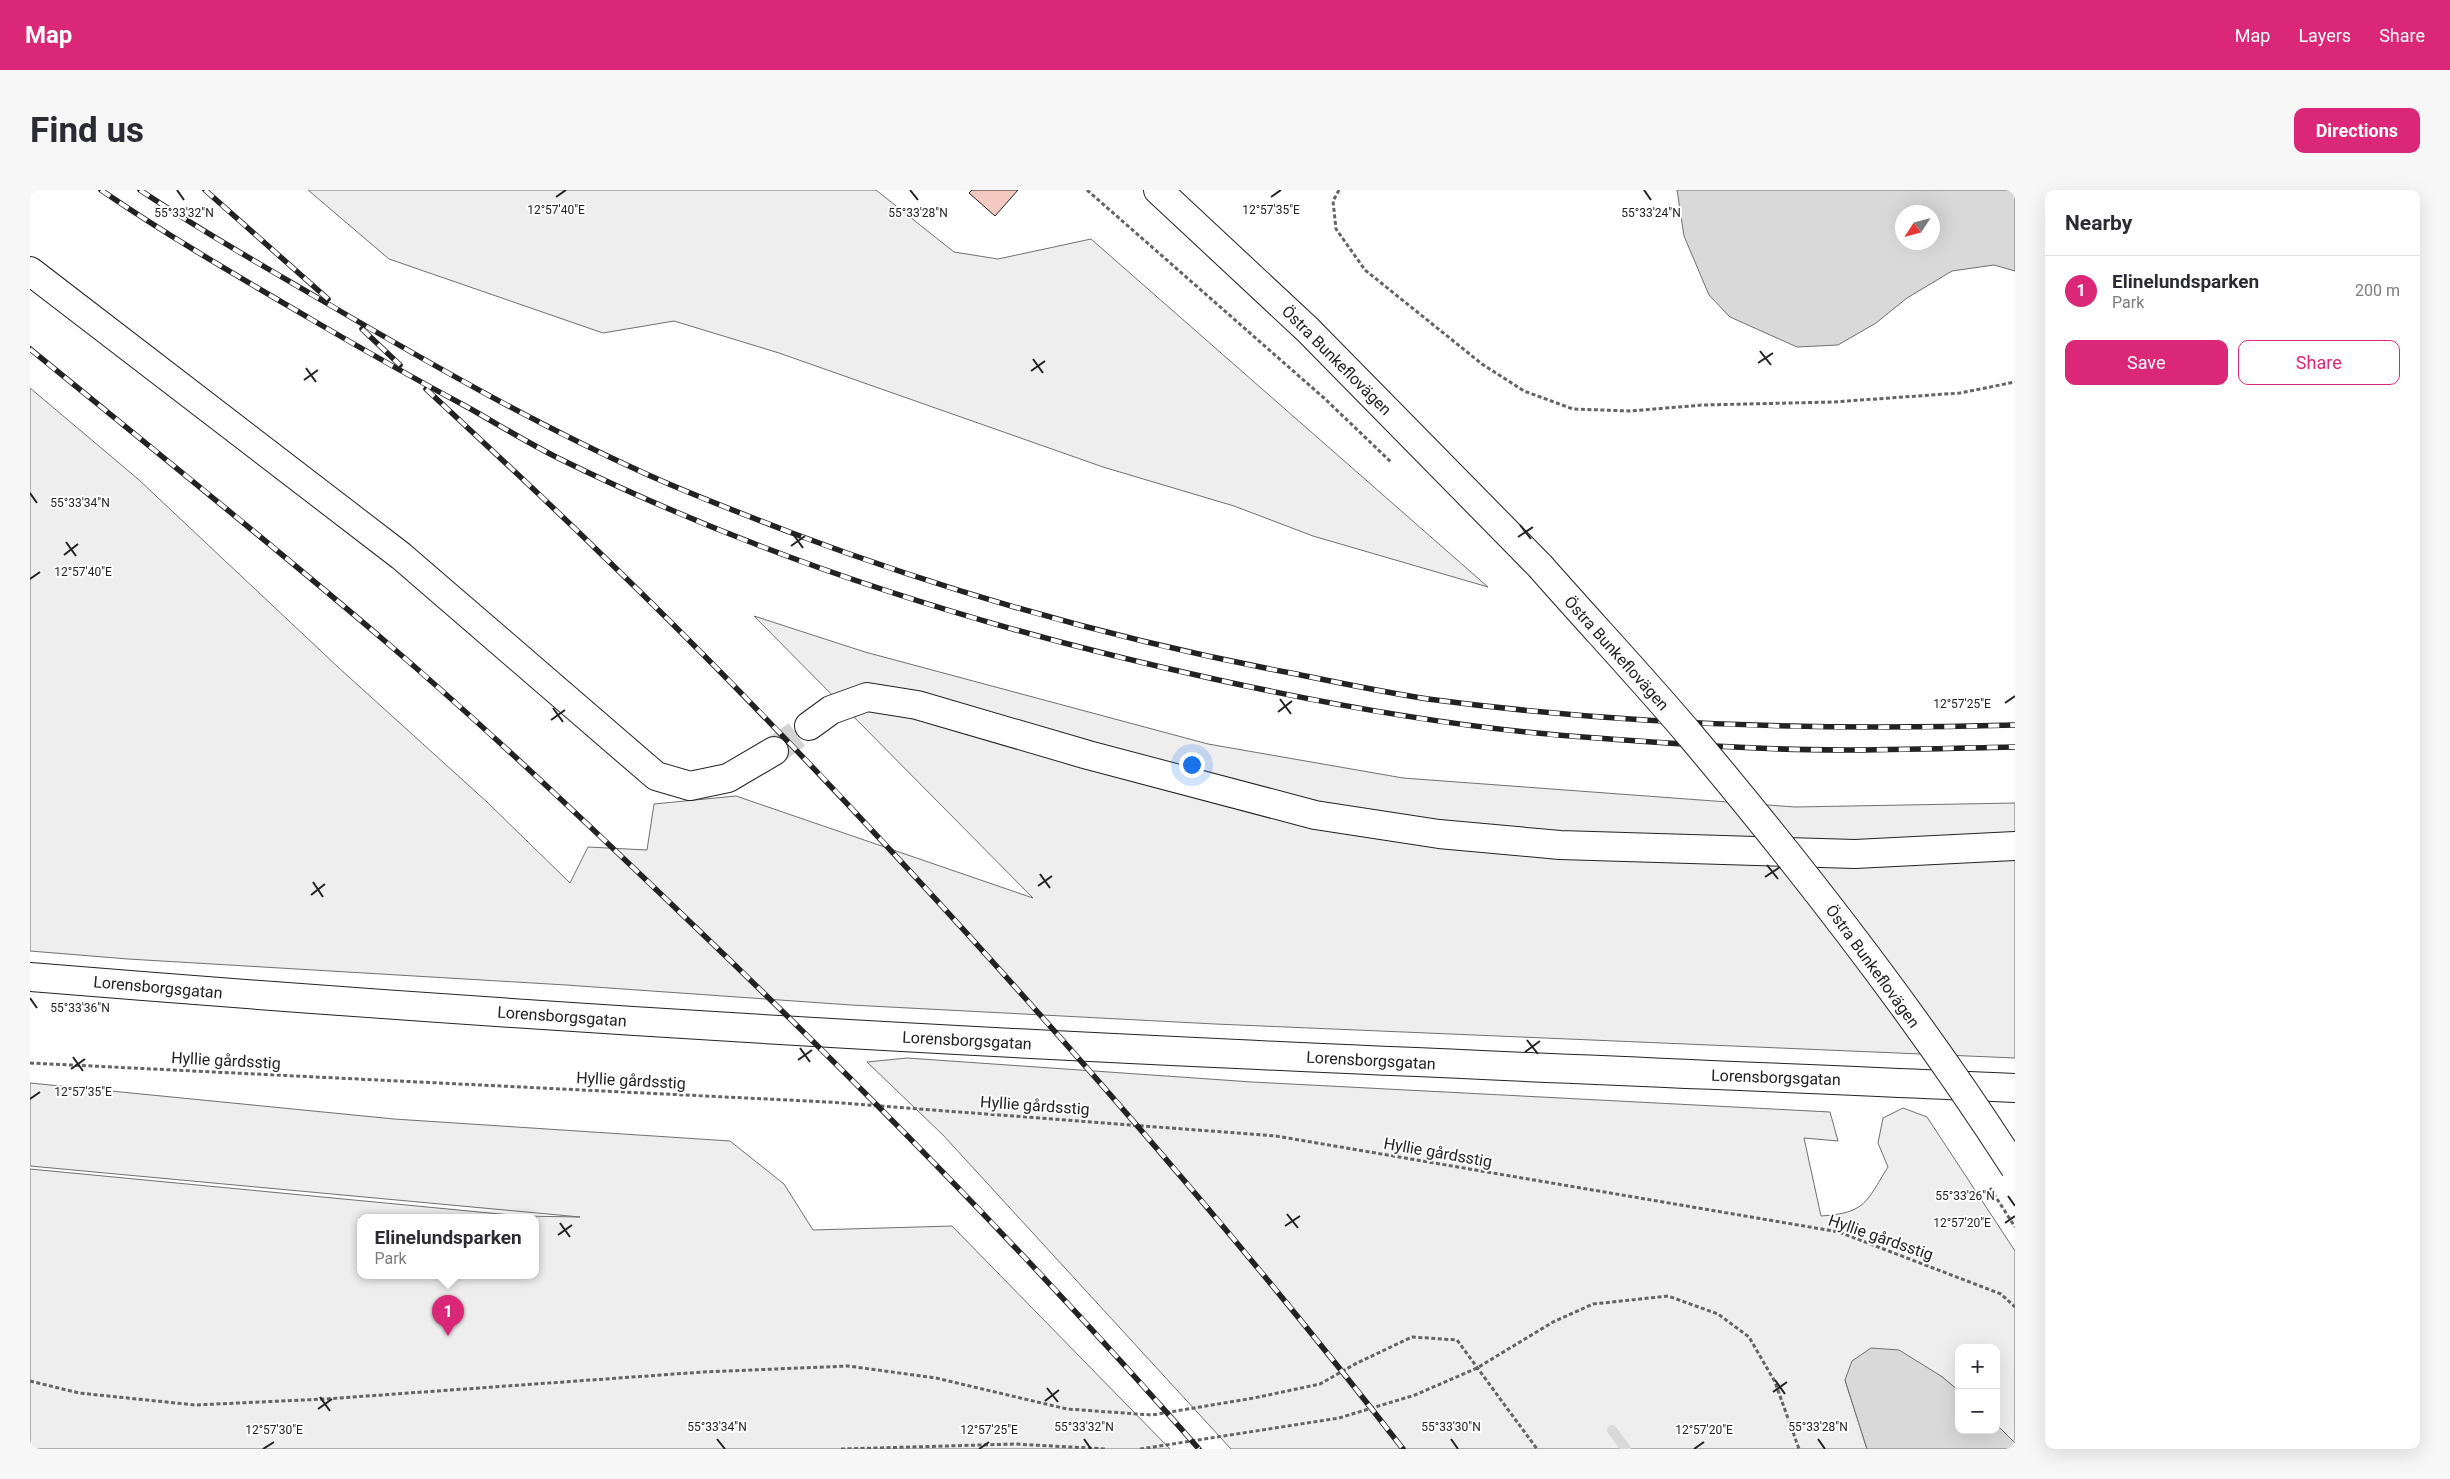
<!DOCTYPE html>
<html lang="en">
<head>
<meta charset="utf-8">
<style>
	body { margin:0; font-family:Roboto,sans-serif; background:#f7f7f7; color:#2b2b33 }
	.controls { position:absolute; right:15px; bottom:15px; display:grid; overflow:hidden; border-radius:10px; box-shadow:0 5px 20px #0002 }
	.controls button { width:45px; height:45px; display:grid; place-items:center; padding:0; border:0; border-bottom:1px solid #e1e1e2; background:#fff; color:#2b2b33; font:25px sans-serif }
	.compass { position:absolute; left:1865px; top:15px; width:45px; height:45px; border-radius:50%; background:#fff; box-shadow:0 5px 20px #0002; rotate:234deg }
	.you { position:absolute; left:1161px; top:574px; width:18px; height:18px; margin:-12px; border:4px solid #fff; border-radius:50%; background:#1a73e8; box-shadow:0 0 0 8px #1a73e833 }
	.badge { display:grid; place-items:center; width:32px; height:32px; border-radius:50%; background:#db2777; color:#fff; font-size:16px; font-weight:700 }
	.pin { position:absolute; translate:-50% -41px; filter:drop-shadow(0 1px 2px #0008) }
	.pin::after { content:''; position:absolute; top:26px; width:18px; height:15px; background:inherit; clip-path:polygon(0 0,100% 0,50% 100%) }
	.popup { position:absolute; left:327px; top:1024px; width:182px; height:65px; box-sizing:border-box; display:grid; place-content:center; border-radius:10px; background:#fff; filter:drop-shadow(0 1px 4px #0005); font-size:16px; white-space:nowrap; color:#7c7c81 }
	.popup b { font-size:19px; color:#2b2b33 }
	.popup::after { content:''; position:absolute; left:50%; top:100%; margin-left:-10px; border:10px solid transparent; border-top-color:#fff }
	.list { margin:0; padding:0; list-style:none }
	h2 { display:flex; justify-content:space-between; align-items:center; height:65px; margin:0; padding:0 20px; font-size:21px }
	h2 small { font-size:16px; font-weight:400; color:#7c7c81 }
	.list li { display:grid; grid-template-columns:32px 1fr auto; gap:15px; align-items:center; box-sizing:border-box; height:70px; padding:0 20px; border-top:1px solid #e1e1e2 }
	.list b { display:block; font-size:19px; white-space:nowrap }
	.list p { margin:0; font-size:16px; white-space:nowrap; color:#7c7c81 }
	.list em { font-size:16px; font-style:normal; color:#7c7c81 }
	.actions { display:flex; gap:10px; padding:15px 20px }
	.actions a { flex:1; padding:11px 0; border:1px solid #db2777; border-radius:10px; text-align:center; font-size:18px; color:#db2777 }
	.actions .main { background:#db2777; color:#fff }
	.map { position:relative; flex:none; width:1985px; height:1259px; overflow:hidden; border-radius:10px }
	header { display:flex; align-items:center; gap:30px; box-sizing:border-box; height:70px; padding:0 25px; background:#db2777; color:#fff }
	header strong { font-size:24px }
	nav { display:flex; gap:28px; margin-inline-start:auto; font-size:18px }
	.intro { display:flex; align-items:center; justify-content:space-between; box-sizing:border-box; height:120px; padding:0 30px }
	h1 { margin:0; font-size:35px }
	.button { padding:12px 22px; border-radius:10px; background:#db2777; color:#fff; font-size:18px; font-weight:700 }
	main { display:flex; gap:30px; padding:0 30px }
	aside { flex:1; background:#fff; border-radius:10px; box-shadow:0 5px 20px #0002 }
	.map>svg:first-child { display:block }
</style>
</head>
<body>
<header>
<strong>Map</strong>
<nav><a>Map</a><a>Layers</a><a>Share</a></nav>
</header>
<div class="intro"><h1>Find us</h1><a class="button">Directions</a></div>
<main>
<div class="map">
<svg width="1985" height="1259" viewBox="0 0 1985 1259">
	<rect width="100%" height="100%" fill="#fff"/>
	<g fill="#eee" stroke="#6f6f6f" fill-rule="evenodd">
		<polygon points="278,0 846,0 924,62 968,69 1061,49 1458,397 1283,346 1204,316 1073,277 749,163 644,131 573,143 359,69"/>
		<polygon points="0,198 108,289 309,478 457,612 540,693 558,657 617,660 624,614 706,606 1003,708 724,426 835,462 1178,554 1373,588 1765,617 1985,613 1985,868 1185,834 821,815 536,795 98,769 0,761"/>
		<path d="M877 868 1222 892 1800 922 1808 951 1774 948 1791 1026C1836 1023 1836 1012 1858 977L1848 953 1853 928 1873 918 1897 927 1985 1061V1253L1966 1234V1158H1929V1201L1911 1186 1815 1190 1837 1259H1201L913 945 837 872Z"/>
		<path d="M0 893 364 929 700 951 754 994 783 1040 922 1036 1140 1259H0V979L491 1026 550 1027 0 976ZM330 1027H506V1085H330Z"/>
	</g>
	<g fill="#d9d9d9" stroke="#6f6f6f" fill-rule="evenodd">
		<path d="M1647 0H1985V81L1964 75 1922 81 1877 108 1846 133 1808 155 1767 157 1700 127 1679 105 1654 46ZM1872 22H1902V52H1872Z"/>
		<polygon points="1841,1158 1869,1160 1911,1186 1929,1201 1929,1240 1966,1240 1966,1234 1985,1253 1985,1259 1837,1259 1815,1190 1822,1171"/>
	</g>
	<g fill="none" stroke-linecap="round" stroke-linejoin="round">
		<polyline stroke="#d9d9d9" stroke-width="10" points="1582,1240 1596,1259"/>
	</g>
	<polygon fill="#f3c9c0" stroke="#222" points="942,0 988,0 965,26 939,3"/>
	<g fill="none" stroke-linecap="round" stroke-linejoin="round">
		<polyline stroke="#d3d3d3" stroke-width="28" stroke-dasharray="28 14" stroke-linecap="butt" points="744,561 779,536"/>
		<defs>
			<g id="minor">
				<polyline points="1128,0 1278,140 1510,376"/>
				<polyline points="0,81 371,366 626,586 660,596 698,588 744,561"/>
				<polyline points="779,536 801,520 837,507 887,515 1058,565 1285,625 1409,644 1530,655 1825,664 1985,656"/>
			</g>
			<path id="major" d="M0 787C256 808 511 826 767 841 1173 865 1579 880 1985 898"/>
		</defs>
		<use href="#minor" stroke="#222" stroke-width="30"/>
		<use href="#major" stroke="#222" stroke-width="30"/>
		<g stroke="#646464" stroke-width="3" stroke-dasharray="4 2.5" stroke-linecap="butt">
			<polyline points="1057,0 1294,208 1362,273"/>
			<polyline points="1309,0 1303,11 1306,39 1335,80 1452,174 1494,201 1543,219 1600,221 1673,215 1803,212 1930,203 1985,192"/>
			<polyline points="0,873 798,912 1246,946 1809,1042 1971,1104 1985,1117"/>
			<polyline points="0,1191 49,1203 165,1215 295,1209 673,1182 818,1176 906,1188 1037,1219 1122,1225 1224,1208 1290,1194 1327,1173 1382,1147 1427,1150 1507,1259"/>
			<polyline points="811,1259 985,1254 1077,1259"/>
			<polyline points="1110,1259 1309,1228 1385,1205 1447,1178 1523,1132 1563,1114 1638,1106 1688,1124 1719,1147 1745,1192 1769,1259"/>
		</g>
		<use href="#minor" stroke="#fff" stroke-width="28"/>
		<use href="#major" stroke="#fff" stroke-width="28"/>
		<defs>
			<g id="rail">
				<path d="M71 0C138 46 209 87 279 128 332 159 385 189 439 218 469 235 498 253 528 268 735 370 959 440 1184 489 1310 517 1439 540 1567 548 1648 554 1730 560 1812 560 1869 560 1927 558 1985 557"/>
				<path d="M110 0C171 41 235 77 298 114 401 174 505 234 614 283 662 305 713 324 762 343 924 404 1091 451 1261 483 1306 492 1352 502 1398 509 1593 535 1789 541 1985 535"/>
				<polyline points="175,0 298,109"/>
				<polyline points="332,139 370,175"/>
				<path d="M0 159C119 256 239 352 356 452 460 541 560 636 659 731 836 900 1008 1075 1169 1259"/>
				<path d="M396 199C454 253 513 307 570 363 718 505 859 656 996 809 1126 955 1253 1104 1373 1259"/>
			</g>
		</defs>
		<use href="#rail" stroke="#222" stroke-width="5.5"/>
		<use href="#rail" stroke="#fff" stroke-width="4" stroke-dasharray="11" stroke-linecap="butt"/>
		<defs>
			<path id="minor-bridge" d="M1510 376C1560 433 1612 488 1661 546 1777 684 1888 827 1985 978"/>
		</defs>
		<use href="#minor-bridge" stroke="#222" stroke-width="30" stroke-linecap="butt"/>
		<polyline stroke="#646464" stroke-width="3" stroke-dasharray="4 2.5" stroke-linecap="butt" points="1960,998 1985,1037"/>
		<use href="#minor-bridge" stroke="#fff" stroke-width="28"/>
	</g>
	<path fill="none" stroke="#222" stroke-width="2" d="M147 0 154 10M880 0 888 10M1614 0 1621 10M526 7 536 0M1241 7 1251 0M1730 161 1741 175M1003 169 1013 183M1728 173 1743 163M276 178 286 192M1001 181 1015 171M274 190 288 180M0 303 7 313M1490 335 1501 349M763 344 773 358M1488 347 1503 337M36 352 46 366M761 356 775 346M34 365 48 354M0 389 10 382M1250 509 1261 524M1975 513 1985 506M523 518 533 532M1248 522 1262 511M521 530 535 520M1737 675 1748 689M1010 684 1020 698M1735 687 1750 677M283 692 293 707M1008 696 1022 686M281 705 295 694M0 808 7 818M1497 850 1508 864M770 858 780 872M1495 862 1510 851M43 867 53 881M768 870 782 860M41 879 55 869M0 909 10 902M1978 1006 1985 1016M1257 1024 1268 1038M530 1033 540 1047M1975 1033 1985 1026M1255 1036 1270 1026M528 1045 542 1035M1745 1190 1755 1204M1017 1198 1028 1212M1743 1202 1757 1192M290 1207 300 1221M1015 1211 1029 1200M288 1219 302 1209M687 1249 695 1259M1054 1249 1061 1259M1421 1249 1428 1259M1788 1249 1795 1259M233 1259 244 1252M949 1259 959 1252M1664 1259 1674 1252"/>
	<g text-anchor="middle" stroke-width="4" stroke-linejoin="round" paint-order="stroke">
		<g font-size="16" fill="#222" stroke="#fff">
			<text transform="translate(1307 170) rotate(45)" y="6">Östra Bunkeflovägen</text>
			<text transform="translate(1587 463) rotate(48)" y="6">Östra Bunkeflovägen</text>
			<text transform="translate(1843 776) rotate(54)" y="6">Östra Bunkeflovägen</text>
			<text transform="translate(128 797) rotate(5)" y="6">Lorensborgsgatan</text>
			<text transform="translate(532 826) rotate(4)" y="6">Lorensborgsgatan</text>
			<text transform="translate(937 850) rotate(3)" y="6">Lorensborgsgatan</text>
			<text transform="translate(196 870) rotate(3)" y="6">Hyllie gårdsstig</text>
			<text transform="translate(1341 870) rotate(3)" y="6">Lorensborgsgatan</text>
			<text transform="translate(1746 887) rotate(2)" y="6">Lorensborgsgatan</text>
			<text transform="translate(601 890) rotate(3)" y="6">Hyllie gårdsstig</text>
			<text transform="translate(1005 915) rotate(4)" y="6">Hyllie gårdsstig</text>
			<text transform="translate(1408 962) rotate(10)" y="6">Hyllie gårdsstig</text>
			<text transform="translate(1851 1047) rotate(19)" y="6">Hyllie gårdsstig</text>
		</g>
	</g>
	<g font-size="12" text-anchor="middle" fill="#222" stroke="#fff" stroke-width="4" stroke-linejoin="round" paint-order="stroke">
		<text x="526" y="24">12°57'40"E</text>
		<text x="1241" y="24">12°57'35"E</text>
		<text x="154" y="27">55°33'32"N</text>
		<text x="888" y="27">55°33'28"N</text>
		<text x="1621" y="27">55°33'24"N</text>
		<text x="50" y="317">55°33'34"N</text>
		<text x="53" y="386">12°57'40"E</text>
		<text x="1932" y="518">12°57'25"E</text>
		<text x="50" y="822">55°33'36"N</text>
		<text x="53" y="906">12°57'35"E</text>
		<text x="1935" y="1010">55°33'26"N</text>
		<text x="1932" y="1037">12°57'20"E</text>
		<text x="687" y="1241">55°33'34"N</text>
		<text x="1054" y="1241">55°33'32"N</text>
		<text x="1421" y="1241">55°33'30"N</text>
		<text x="1788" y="1241">55°33'28"N</text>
		<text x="244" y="1244">12°57'30"E</text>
		<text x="959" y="1244">12°57'25"E</text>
		<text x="1674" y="1244">12°57'20"E</text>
	</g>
</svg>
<div class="controls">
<button>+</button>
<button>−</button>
</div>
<svg class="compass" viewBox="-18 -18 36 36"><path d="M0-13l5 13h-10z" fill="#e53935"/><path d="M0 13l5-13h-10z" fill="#7c7c81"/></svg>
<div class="you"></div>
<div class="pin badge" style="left:418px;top:1146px">1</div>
<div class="popup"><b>Elinelundsparken</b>Park</div>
</div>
<aside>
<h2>Nearby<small></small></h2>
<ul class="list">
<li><span class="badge">1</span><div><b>Elinelundsparken</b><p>Park</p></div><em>200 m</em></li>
</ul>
<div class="actions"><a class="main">Save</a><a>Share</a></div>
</aside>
</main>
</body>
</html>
